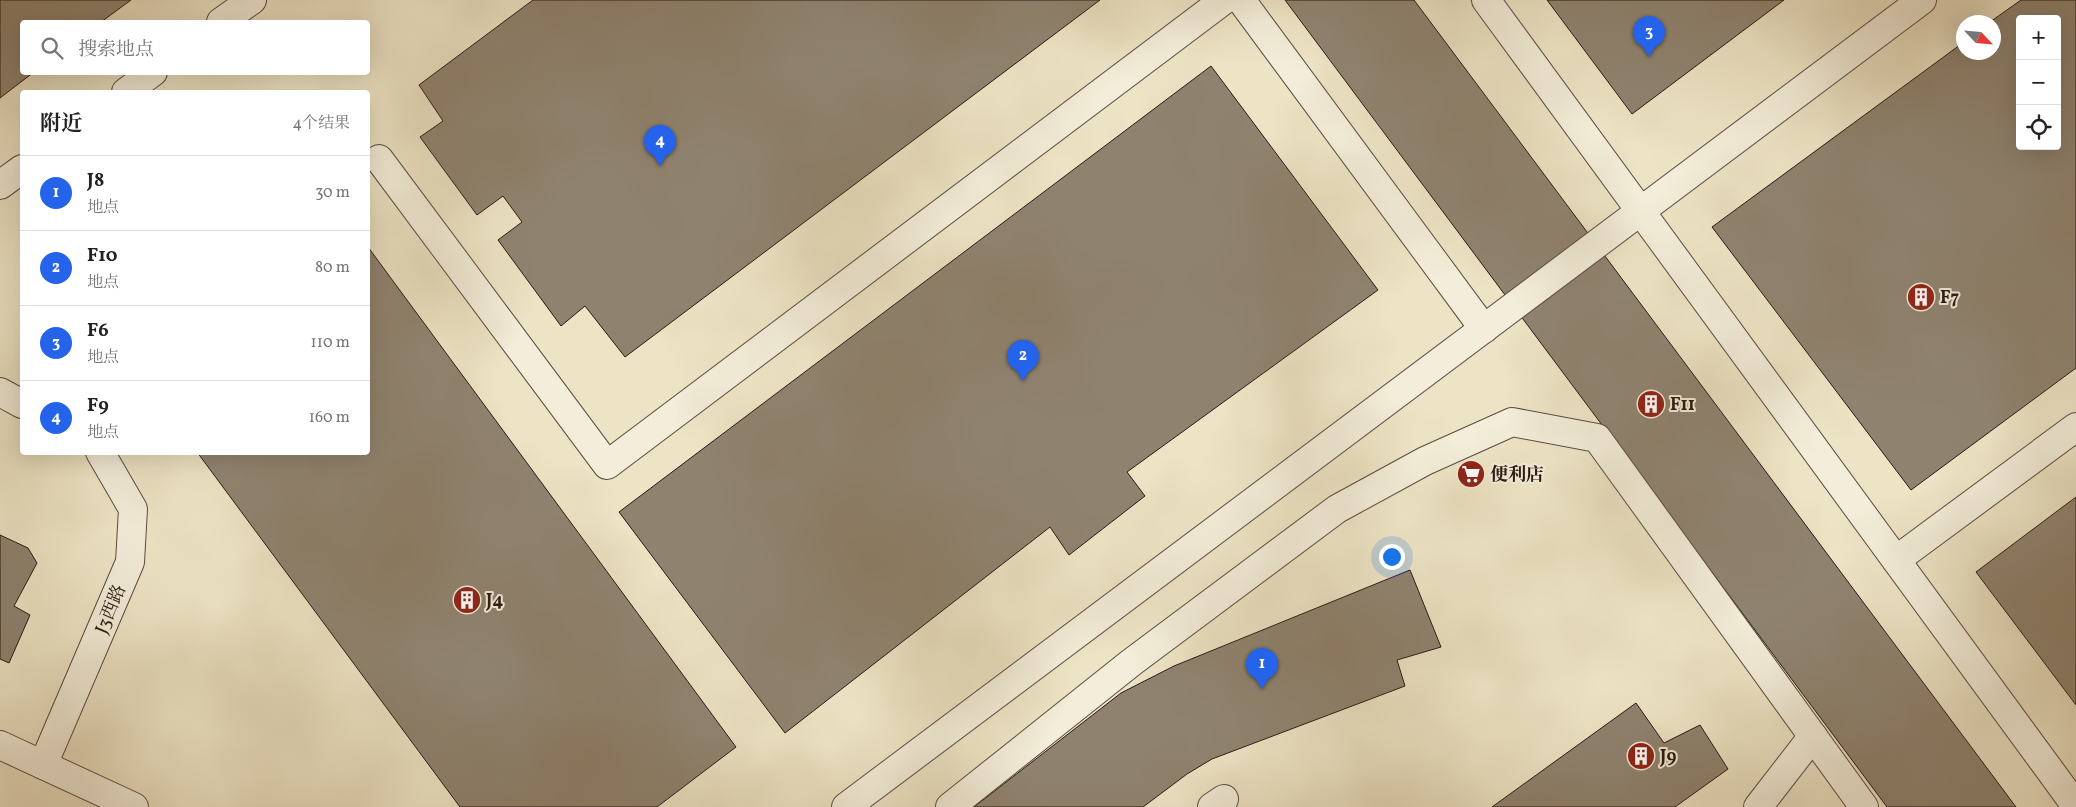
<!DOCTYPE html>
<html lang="zh">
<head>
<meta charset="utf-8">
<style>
	body { margin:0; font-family:Vollkorn,"Noto Serif SC",serif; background:#f2f2f2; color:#222 }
	.controls { position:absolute; right:15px; top:15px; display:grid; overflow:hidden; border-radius:5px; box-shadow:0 5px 20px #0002 }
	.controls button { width:45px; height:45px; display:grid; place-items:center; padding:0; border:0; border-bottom:1px solid #e0e0e0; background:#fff; color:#222; font:25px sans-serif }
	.compass { position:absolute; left:1956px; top:15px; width:45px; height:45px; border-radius:50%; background:#fff; box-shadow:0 5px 20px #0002; rotate:116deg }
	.you { position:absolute; left:1391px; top:556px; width:18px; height:18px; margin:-12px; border:4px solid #fff; border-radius:50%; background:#1a73e8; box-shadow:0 0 0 8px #1a73e833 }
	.badge { display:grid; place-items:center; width:32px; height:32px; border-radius:50%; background:#2563eb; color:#fff; font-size:16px; font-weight:700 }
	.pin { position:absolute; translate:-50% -41px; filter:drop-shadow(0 1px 2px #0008) }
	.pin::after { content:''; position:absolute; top:26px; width:18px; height:15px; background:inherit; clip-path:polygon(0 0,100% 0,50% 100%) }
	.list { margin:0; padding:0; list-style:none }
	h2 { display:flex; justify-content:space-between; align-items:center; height:65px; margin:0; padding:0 20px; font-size:21px }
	h2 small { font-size:16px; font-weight:400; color:#767676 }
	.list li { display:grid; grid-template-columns:32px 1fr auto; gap:15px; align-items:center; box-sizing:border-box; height:75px; padding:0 20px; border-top:1px solid #e0e0e0 }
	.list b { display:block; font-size:19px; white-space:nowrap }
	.list p { margin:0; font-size:16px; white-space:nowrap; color:#767676 }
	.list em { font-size:16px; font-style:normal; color:#767676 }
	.icon { flex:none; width:28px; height:28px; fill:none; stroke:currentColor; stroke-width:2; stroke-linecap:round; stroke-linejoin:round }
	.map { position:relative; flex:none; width:2076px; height:807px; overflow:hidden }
	.search { position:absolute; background:#fff; box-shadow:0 5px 20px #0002; left:20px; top:20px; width:350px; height:55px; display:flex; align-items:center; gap:12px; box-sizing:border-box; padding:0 18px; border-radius:5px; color:#767676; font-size:19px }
	.panel { position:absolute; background:#fff; box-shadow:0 5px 20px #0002; left:20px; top:90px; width:350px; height:365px; border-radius:5px }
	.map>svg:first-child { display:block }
</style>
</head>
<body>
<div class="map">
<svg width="2076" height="807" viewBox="0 0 2076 807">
	<rect width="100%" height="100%" fill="#ede4c5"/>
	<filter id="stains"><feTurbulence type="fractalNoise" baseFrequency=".004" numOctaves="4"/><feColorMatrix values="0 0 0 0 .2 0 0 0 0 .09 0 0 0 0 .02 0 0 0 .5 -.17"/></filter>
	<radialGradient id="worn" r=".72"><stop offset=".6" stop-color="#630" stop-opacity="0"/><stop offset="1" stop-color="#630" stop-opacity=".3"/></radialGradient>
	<g fill="#8f8370" stroke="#291a13" fill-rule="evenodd">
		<polygon points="0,0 131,0 101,22 22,22 22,72 34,72 0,98"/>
		<polygon points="533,0 1100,0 625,357 585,306 561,326 498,240 522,222 503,196 477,215 420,137 443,121 419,85"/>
		<polygon points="1285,0 1414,0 2016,807 1887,807"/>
		<polygon points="1547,0 1784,0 1632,114"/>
		<path d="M2021 0H2076V368L1911 490 1712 227 1964 42V52H1994V22H1990ZM2020 19H2057V146H2020Z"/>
		<polygon points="1211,66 1378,290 1127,472 1145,496 1069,555 1050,527 785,733 619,512"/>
		<polygon points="368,247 736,747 657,807 460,807 197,452 368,452"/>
		<polygon points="2076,497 2076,705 1976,572"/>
		<polygon points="0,535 28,548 37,563 14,606 30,615 9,663 0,659"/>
		<polygon points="1410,570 1441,647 1397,660 1405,686 1212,759 1187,774 1143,807 974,807 1121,693 1174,666"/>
		<polygon points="1636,703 1664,743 1700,725 1728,769 1675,807 1492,807"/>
	</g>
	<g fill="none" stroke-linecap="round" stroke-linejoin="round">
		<defs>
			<g id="minor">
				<polyline points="1241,0 1484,329"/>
				<polyline points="1486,0 2076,806"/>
				<polyline points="221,22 252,0"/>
				<polyline points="126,92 153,72"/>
				<polyline points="379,159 607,465 1224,0"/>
				<polyline points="0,185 22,169"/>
				<polyline points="0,392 22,404"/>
				<polyline points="1896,560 2076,427"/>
				<polyline points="0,745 134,807"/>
				<polyline points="43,765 130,562 133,509 100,452"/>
				<polyline points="846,807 1922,0"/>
				<polyline points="950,807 1132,662 1337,509 1425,461 1512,422 1597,438 1864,807"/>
				<polyline points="1212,807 1224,799"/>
				<polyline points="1758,807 1813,736"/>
			</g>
		</defs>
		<use href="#minor" stroke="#5a4c40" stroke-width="30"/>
		<use href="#minor" stroke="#f3edd9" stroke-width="28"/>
	</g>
	<defs>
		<symbol id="building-disc" viewBox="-11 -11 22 22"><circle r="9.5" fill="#8f2418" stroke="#f3edd9"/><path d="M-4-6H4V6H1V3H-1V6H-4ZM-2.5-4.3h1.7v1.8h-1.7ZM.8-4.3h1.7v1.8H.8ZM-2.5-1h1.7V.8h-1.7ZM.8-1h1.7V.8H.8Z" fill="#fff"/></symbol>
		<symbol id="supermarket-disc" viewBox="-11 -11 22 22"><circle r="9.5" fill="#8f2418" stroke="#f3edd9"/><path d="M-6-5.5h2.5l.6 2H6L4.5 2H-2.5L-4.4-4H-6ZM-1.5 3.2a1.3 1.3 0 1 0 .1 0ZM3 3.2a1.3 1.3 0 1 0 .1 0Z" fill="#fff"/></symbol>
	</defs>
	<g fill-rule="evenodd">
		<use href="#building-disc" x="1905" y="281" width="32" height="32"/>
		<use href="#building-disc" x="1635" y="388" width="32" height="32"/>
		<use href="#supermarket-disc" x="1455" y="458" width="32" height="32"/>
		<use href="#building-disc" x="451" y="584" width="32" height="32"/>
		<use href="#building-disc" x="1625" y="740" width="32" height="32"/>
	</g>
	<g text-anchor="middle" stroke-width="4" stroke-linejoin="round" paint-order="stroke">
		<g font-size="18" font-weight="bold" fill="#291a13" stroke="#f3edd9" text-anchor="start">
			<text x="1940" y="303">F7</text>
			<text x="1670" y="410">F11</text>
			<text x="1490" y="480">便利店</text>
			<text x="486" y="606">J4</text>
			<text x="1660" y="762">J9</text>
		</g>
		<g font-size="18" fill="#291a13" stroke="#f3edd9">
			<text transform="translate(110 609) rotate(-67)" y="6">J3西路</text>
		</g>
	</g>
	<rect width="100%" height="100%" filter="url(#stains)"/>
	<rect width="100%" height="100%" fill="url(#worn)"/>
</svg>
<div class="controls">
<button>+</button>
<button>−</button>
<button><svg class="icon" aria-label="locate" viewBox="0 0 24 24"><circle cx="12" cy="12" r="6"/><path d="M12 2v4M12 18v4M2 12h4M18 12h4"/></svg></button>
</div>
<svg class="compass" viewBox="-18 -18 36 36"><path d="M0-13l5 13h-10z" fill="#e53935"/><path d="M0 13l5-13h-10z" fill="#767676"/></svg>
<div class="you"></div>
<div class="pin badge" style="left:1262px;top:689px">1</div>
<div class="pin badge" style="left:1023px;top:381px">2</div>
<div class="pin badge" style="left:1649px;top:57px">3</div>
<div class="pin badge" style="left:660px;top:166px">4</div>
<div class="search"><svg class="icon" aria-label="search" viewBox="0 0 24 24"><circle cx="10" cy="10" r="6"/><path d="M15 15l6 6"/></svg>搜索地点</div>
<section class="panel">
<h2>附近<small>4个结果</small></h2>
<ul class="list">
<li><span class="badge">1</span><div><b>J8</b><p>地点</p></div><em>30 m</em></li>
<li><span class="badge">2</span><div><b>F10</b><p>地点</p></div><em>80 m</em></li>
<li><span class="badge">3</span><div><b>F6</b><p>地点</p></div><em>110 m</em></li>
<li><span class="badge">4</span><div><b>F9</b><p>地点</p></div><em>160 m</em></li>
</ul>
</section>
</div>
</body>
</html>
